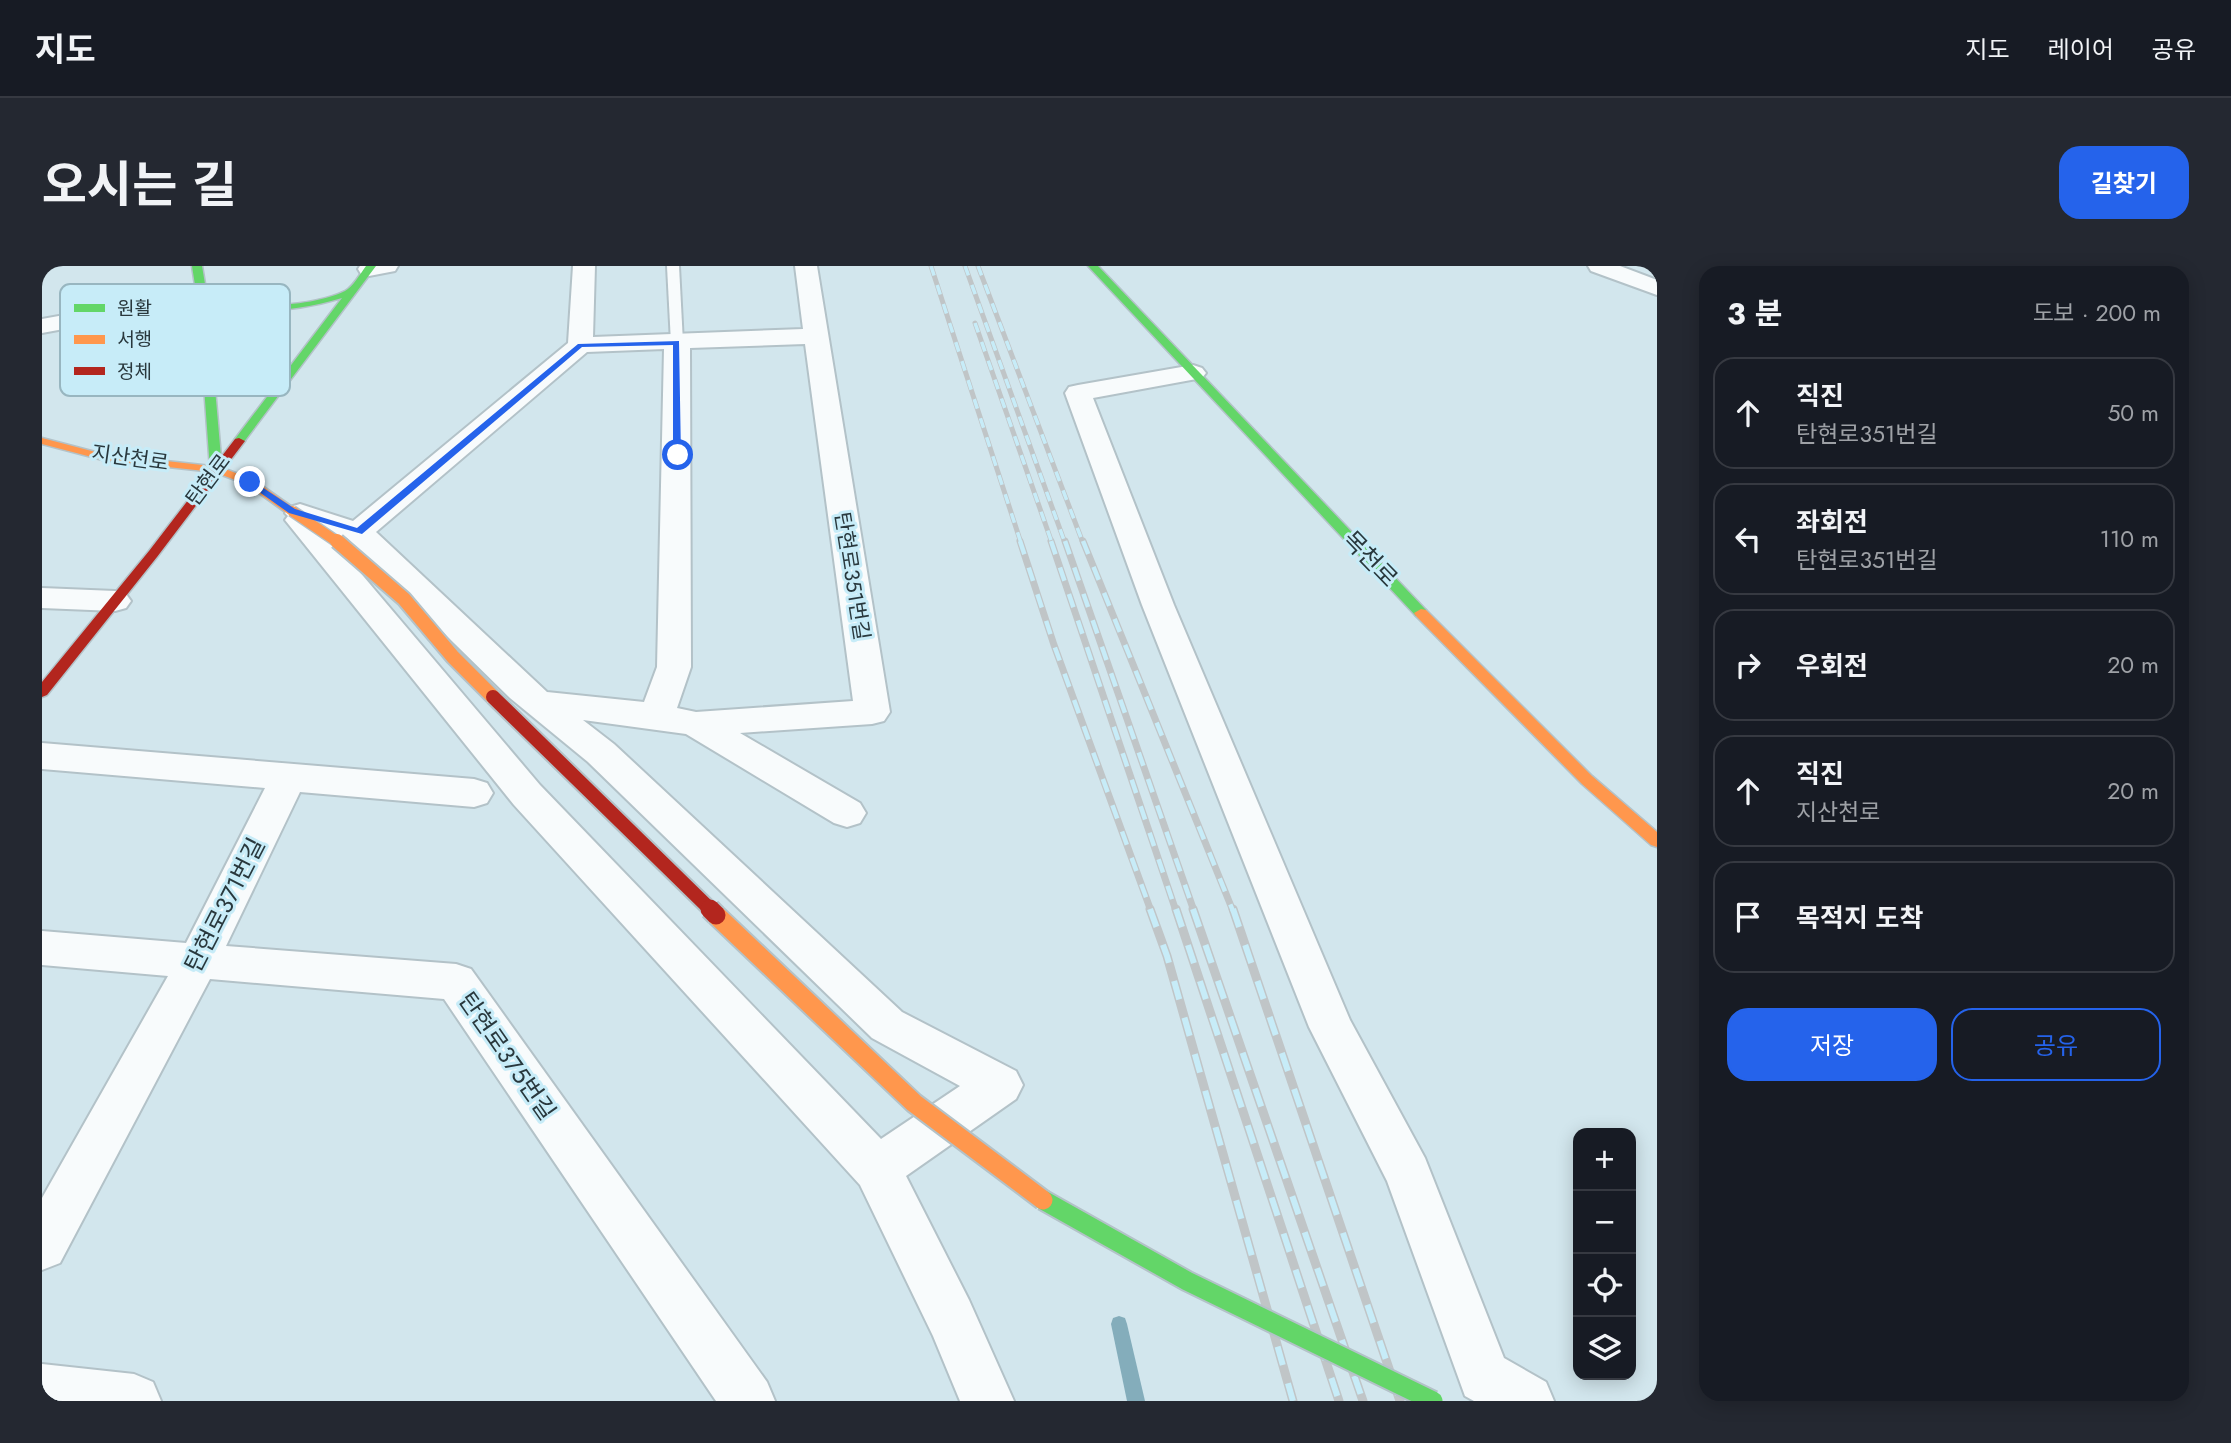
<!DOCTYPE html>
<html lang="ko">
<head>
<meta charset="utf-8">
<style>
	body { margin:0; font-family:Jost,"Noto Sans KR",sans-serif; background:#242831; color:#f1f3f6 }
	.controls { position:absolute; right:21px; bottom:21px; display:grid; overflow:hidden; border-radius:14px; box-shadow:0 4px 18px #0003 }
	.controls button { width:63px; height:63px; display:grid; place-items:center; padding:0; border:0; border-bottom:2px solid #363941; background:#171b24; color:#f1f3f6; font:35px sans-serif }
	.stop { position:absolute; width:21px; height:21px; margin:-16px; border:5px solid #2563eb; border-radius:50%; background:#fff }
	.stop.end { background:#2563eb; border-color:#fff; box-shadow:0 2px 7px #0008 }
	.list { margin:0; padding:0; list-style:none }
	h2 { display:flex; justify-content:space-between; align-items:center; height:91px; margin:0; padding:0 28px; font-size:30px }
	h2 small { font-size:23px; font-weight:400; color:#9ea1a6 }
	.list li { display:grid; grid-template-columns:46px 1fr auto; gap:21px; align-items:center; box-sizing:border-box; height:112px; margin:0 14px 14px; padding:0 14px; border:2px solid #363941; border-radius:21px }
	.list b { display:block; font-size:26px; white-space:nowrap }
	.list p { margin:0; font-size:23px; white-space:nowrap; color:#9ea1a6 }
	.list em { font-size:23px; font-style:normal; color:#9ea1a6 }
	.actions { display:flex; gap:14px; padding:21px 28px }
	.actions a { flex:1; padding:16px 0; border:2px solid #2563eb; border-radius:21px; text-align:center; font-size:24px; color:#2563eb }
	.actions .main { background:#2563eb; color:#fff }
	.icon { flex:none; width:38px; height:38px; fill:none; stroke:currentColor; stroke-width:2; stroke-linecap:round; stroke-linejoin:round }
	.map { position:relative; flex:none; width:1615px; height:1135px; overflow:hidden; border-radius:21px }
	header { display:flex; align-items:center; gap:42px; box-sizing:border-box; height:98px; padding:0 35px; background:#171b24; border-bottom:2px solid #363941 }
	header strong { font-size:33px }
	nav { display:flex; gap:38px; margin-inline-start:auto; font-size:24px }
	.intro { display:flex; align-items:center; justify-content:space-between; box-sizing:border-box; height:168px; padding:0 42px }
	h1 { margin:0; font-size:49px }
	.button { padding:18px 32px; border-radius:21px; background:#2563eb; color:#fff; font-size:24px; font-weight:700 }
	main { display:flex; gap:42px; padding:0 42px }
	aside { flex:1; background:#171b24; border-radius:21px; box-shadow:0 4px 18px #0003 }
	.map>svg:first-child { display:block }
</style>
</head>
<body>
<header>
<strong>지도</strong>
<nav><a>지도</a><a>레이어</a><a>공유</a></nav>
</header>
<div class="intro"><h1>오시는 길</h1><a class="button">길찾기</a></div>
<main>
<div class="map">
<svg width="1615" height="1135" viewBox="0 0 1615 1135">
	<rect width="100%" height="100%" fill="#d2e6ed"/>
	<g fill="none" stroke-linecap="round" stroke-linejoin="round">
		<polygon fill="#84adbb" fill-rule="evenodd" points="1077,1050 1083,1052 1085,1058 1103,1135 1085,1135 1069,1058 1071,1052"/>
		<defs>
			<polygon id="lane" points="625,0 637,0 641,77 635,81 629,77"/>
			<g id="street">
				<polygon points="318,0 356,0 353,5 327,10 319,8 316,3"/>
				<path d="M531 0H553L551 71 761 63 753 0H775L848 446 842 455 830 458 698 467 818 537 824 547 818 557 805 561 792 557 644 468 541 454 572 478 860 746 974 805 981 819 974 833 864 910 927 1034 972 1135H918L891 1070 818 919 472 539 243 254 246 250 243 247 248 241 258 238 311 255 526 77ZM763 78 811 435 654 446 635 442 649 401 648 82ZM622 83 615 401 602 436 505 426 334 266 545 86ZM283 265 305 272 468 432 546 496 830 772 918 820 839 873 498 519Z"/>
				<polygon points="1546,0 1578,0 1615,14 1615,29 1549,5"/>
				<polygon points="160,24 168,26 172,31 168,36 0,67 0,53"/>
				<polygon points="1151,99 1160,102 1164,107 1160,112 1051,132 1132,339 1308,754 1383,892 1462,1092 1504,1116 1512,1135 1432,1135 1423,1130 1345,915 1267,761 1100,339 1023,127 1027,121 1036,119"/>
				<polygon points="0,322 73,325 84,328 89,335 84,342 73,345 0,342"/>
				<polygon points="0,477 432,513 445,517 451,527 445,537 432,541 258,526 184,680 414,698 429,703 725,1116 733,1135 674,1135 402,733 168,713 18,997 0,1004 0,932 126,710 0,699 0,665 144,677 223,522 0,503"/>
				<polygon points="0,1098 92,1108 111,1116 119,1135 0,1135"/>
			</g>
			<g id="fast">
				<path d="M150 0H160L166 36C203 42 268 42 303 25 311 21 318 8 324 0H334L201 177H193V173L300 32C256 45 211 49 166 42L180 203 174 206 168 203 156 38Z"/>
				<polygon points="1046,0 1056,0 1384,344 1384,350 1374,350"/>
			</g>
			<g id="slow">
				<polygon points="0,172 61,188 178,201 212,214 256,245 254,248 246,248 204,218 172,206 61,194 0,178"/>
				<polygon points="1379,343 1384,344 1550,510 1615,566 1615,581 1609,579 1540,518 1374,350 1372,347"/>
			</g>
			<polygon id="jam" points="197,172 203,175 115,291 5,429 0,431 0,416 107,285 193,173"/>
		</defs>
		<use href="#lane" stroke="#b3c2c8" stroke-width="4"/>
		<use href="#street" stroke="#b3c2c8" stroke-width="4"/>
		<use href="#fast" stroke="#b3c2c8" stroke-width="3"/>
		<use href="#slow" stroke="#b3c2c8" stroke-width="3"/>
		<use href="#jam" stroke="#b3c2c8" stroke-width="3"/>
		<use href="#lane" fill="#f8fbfc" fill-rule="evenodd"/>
		<use href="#street" fill="#f8fbfc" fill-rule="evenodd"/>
		<use href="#fast" fill="#63d668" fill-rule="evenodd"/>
		<use href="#slow" fill="#ff974d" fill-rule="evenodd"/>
		<use href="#jam" fill="#b3261e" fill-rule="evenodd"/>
		<defs>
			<g id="rail-far2">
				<polyline points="889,0 979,277"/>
				<polyline points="923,0 1023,277"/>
				<polyline points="936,0 1041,277"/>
				<polyline points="933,57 1010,277"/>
			</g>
			<g id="rail-far1">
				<polyline points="978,275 1012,379 1109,645"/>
				<polyline points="1009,275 1134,645"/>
				<polyline points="1023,275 1152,645"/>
				<polyline points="1041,275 1191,645"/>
			</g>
			<g id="rail">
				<polyline points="1108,643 1125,690 1251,1135"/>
				<polyline points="1134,643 1297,1135"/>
				<polyline points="1151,643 1321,1135"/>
				<polyline points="1191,643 1358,1135"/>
			</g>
		</defs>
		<use href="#rail-far2" stroke="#c0c5c7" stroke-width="5"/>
		<use href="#rail-far1" stroke="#c0c5c7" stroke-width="7"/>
		<use href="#rail" stroke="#c0c5c7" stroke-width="9"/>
		<use href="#rail-far2" stroke="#c7ecf8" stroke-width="3.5" stroke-dasharray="10" stroke-linecap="butt"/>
		<use href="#rail-far1" stroke="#c7ecf8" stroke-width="4.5" stroke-dasharray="14" stroke-linecap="butt"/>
		<use href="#rail" stroke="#c7ecf8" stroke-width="6" stroke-dasharray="19" stroke-linecap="butt"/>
		<defs>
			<polyline id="fast-bridge" points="1001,934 1145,1015 1391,1135"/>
			<polyline id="slow-bridge-far2" points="250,245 297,277"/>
			<polyline id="slow-bridge-far1" points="295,275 362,333 411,391 451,431"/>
			<polyline id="slow-bridge" points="674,649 872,837 1001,934"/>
			<polyline id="jam-bridge-far1" points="451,431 670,645"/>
			<polyline id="jam-bridge" points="668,643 674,649"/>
		</defs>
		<use href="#fast-bridge" stroke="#b3c2c8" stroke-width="23" stroke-linecap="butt"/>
		<use href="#slow-bridge-far2" stroke="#b3c2c8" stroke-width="13" stroke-linecap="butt"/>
		<use href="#slow-bridge-far1" stroke="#b3c2c8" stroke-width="18" stroke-linecap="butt"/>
		<use href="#slow-bridge" stroke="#b3c2c8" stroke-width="23" stroke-linecap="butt"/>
		<use href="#jam-bridge-far1" stroke="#b3c2c8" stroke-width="18" stroke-linecap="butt"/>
		<use href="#jam-bridge" stroke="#b3c2c8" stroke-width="23" stroke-linecap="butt"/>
		<use href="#fast-bridge" stroke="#63d668" stroke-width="19"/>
		<use href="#slow-bridge-far2" stroke="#ff974d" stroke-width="10"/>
		<use href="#slow-bridge-far1" stroke="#ff974d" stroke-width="14"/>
		<use href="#slow-bridge" stroke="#ff974d" stroke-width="19"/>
		<use href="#jam-bridge-far1" stroke="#b3261e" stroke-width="14"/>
		<use href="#jam-bridge" stroke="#b3261e" stroke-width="19"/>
	</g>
	<polygon fill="#2563eb" points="637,75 639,190 631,189 631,79 540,81 320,268 247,247 203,216 211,215 253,243 315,262 536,78"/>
	<g text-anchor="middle" stroke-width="6" stroke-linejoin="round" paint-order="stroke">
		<g font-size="21" fill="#29383d" stroke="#c7ecf8">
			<text transform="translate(88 192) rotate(8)" y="7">지산천로</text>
			<text transform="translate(166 214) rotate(-53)" y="7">탄현로</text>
			<text transform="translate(810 310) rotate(81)" y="7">탄현로351번길</text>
		</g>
		<g font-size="24" fill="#29383d" stroke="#c7ecf8">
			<text transform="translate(1328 293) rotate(46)" y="8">목천로</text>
			<text transform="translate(183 639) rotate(-63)" y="8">탄현로371번길</text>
			<text transform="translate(465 790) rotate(55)" y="8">탄현로375번길</text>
		</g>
	</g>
	<rect x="18" y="18" width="230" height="112" rx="10" fill="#c7ecf8" stroke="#98b6c0" stroke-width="2"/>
	<rect x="32" y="38" width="31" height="8" fill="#63d668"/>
	<rect x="32" y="69" width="31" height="9" fill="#ff974d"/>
	<rect x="32" y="101" width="31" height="8" fill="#b3261e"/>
	<g font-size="19" fill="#29383d">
		<text x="75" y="49">원활</text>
		<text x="75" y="80">서행</text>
		<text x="75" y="112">정체</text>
	</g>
</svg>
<div class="controls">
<button>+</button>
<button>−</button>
<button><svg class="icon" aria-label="locate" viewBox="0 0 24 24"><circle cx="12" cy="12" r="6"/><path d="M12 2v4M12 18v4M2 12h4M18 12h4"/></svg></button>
<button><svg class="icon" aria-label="layers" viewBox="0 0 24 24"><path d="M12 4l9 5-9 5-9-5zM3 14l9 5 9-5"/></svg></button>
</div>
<div class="stop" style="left:636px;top:189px"></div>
<div class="stop end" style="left:208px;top:216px"></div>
</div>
<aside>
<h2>3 분<small>도보 · 200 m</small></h2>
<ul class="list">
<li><svg class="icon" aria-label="ahead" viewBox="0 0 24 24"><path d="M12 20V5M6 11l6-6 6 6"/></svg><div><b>직진</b><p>탄현로351번길</p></div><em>50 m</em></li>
<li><svg class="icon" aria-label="left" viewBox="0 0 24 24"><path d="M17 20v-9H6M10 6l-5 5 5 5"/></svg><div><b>좌회전</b><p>탄현로351번길</p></div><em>110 m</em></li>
<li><svg class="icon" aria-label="right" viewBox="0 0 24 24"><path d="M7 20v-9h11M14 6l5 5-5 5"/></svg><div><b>우회전</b></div><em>20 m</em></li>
<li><svg class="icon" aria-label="ahead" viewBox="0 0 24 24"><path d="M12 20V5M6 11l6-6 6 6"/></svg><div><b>직진</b><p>지산천로</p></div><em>20 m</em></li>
<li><svg class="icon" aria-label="arrive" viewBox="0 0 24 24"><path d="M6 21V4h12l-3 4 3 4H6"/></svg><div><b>목적지 도착</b></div></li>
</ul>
<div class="actions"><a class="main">저장</a><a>공유</a></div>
</aside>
</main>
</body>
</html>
